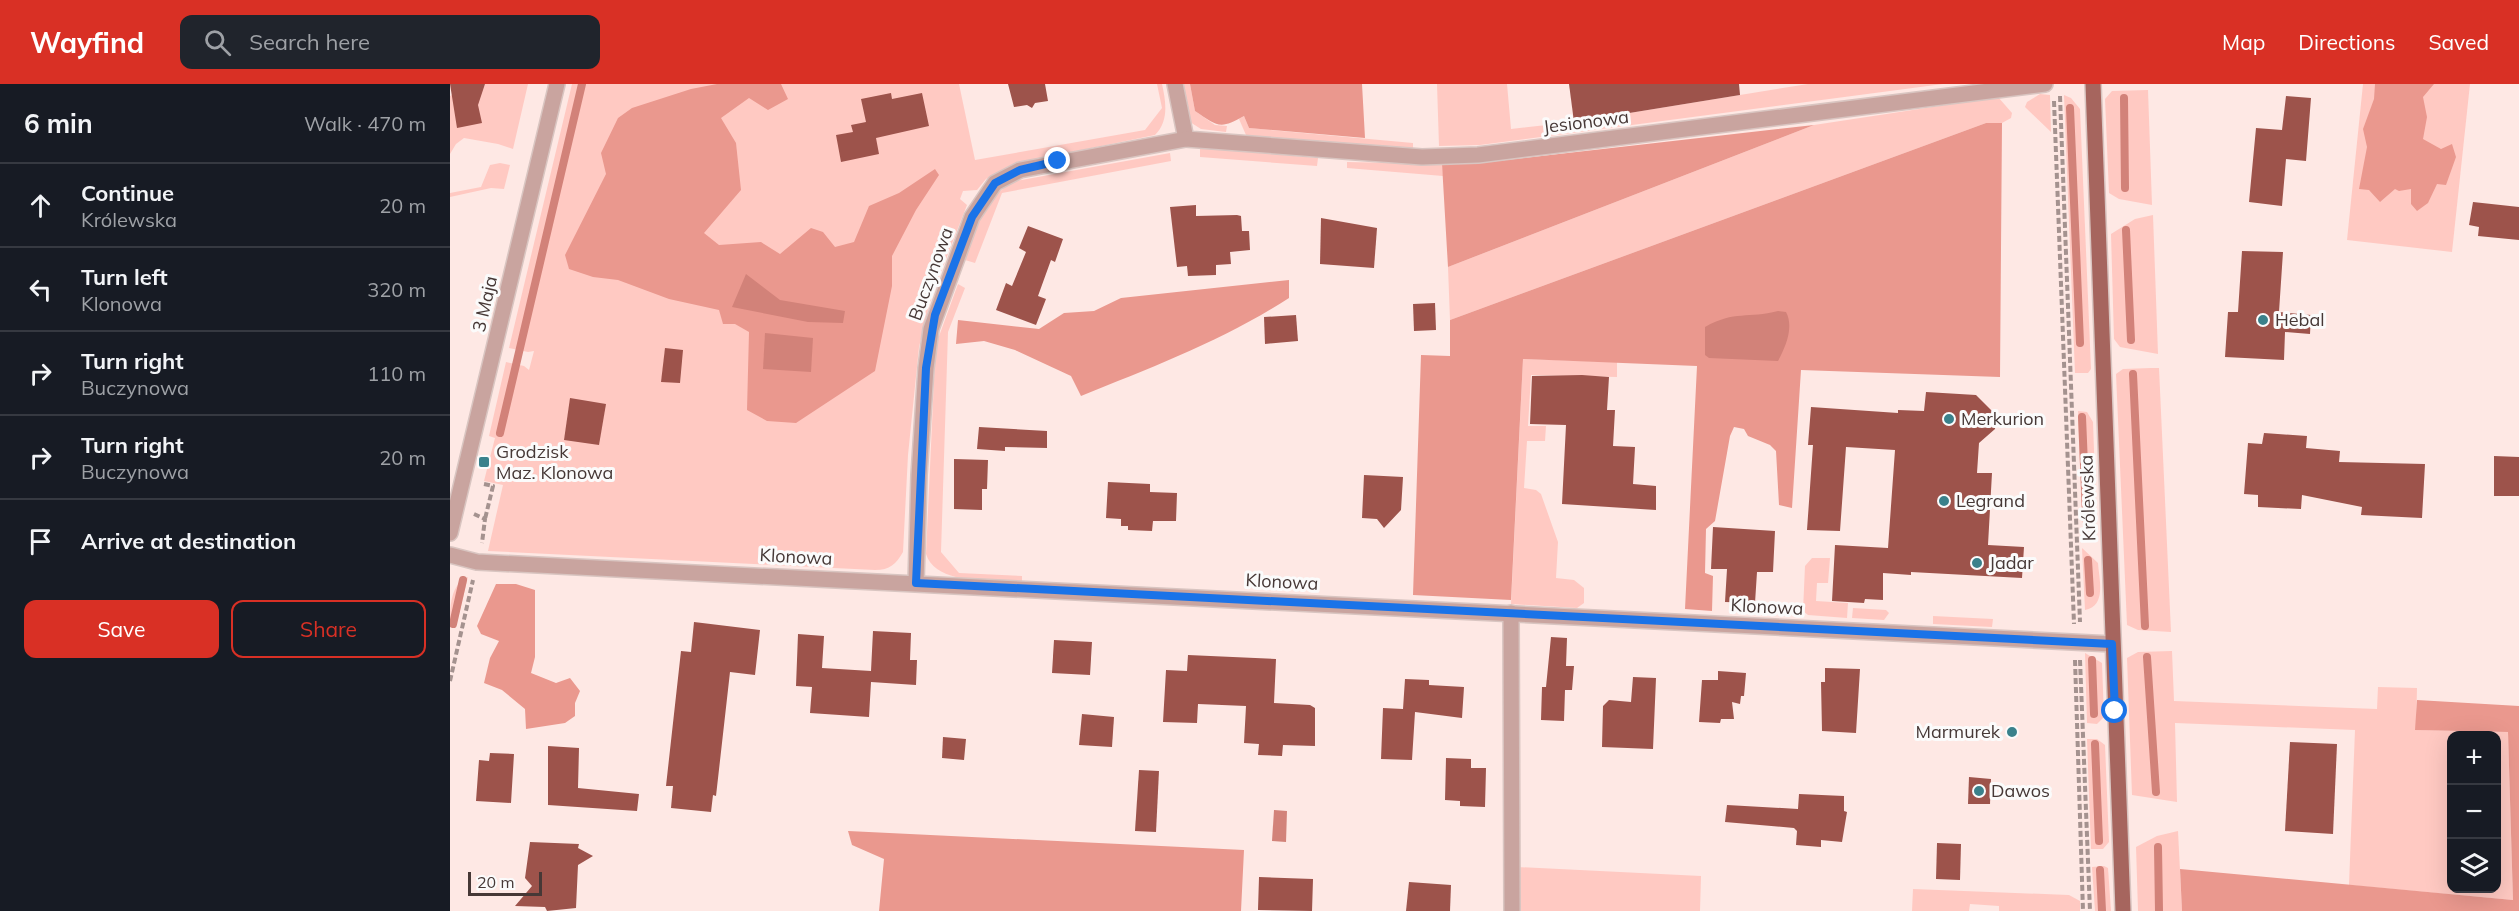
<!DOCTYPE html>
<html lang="en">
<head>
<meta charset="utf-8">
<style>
	body { margin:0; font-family:Mulish,sans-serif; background:#20242c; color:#f1f3f6 }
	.controls { position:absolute; right:18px; bottom:18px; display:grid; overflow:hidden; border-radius:12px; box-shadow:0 6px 24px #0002 }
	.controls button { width:54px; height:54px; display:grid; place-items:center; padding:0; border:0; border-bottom:2px solid #363941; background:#171b24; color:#f1f3f6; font:30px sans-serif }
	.scale { position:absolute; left:18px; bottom:15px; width:74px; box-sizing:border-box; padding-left:6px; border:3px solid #463836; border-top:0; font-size:16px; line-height:21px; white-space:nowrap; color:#463836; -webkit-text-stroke:4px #fbfbfb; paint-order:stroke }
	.stop { position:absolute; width:18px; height:18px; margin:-14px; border:4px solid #1a73e8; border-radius:50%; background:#fff }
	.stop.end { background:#1a73e8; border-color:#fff; box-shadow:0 2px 6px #0008 }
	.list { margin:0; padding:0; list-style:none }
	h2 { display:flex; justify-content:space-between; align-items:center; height:78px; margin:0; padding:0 24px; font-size:26px }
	h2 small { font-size:20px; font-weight:400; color:#9ea1a6 }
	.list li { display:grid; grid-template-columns:39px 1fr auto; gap:18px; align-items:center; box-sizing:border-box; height:84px; padding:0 24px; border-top:2px solid #363941 }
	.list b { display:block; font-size:22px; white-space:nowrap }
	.list p { margin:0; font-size:20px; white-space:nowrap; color:#9ea1a6 }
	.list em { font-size:20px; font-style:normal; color:#9ea1a6 }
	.actions { display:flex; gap:12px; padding:18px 24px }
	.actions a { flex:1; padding:14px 0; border:2px solid #d93025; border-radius:12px; text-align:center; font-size:21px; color:#d93025 }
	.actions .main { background:#d93025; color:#fff }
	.icon { flex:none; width:33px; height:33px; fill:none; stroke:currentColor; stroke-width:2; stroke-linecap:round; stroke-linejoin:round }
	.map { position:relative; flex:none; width:2069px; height:827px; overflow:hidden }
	header { display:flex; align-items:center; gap:36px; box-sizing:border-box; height:84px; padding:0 30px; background:#d93025; color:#fff }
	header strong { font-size:28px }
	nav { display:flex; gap:33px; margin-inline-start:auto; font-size:21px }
	.search { width:420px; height:54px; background:#20242c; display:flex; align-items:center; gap:15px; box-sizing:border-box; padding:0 21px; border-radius:12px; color:#9ea1a6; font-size:22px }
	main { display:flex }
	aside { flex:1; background:#171b24 }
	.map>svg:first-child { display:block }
</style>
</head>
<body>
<header>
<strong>Wayfind</strong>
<div class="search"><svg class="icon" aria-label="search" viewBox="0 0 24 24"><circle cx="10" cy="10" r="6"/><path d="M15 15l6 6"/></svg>Search here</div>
<nav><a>Map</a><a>Directions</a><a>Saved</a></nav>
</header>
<main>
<aside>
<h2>6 min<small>Walk · 470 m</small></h2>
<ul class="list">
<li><svg class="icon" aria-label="ahead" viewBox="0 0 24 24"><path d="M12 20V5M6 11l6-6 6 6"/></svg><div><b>Continue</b><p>Królewska</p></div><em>20 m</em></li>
<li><svg class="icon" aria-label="left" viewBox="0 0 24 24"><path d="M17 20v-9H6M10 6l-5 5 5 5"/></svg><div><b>Turn left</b><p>Klonowa</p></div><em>320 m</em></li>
<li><svg class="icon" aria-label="right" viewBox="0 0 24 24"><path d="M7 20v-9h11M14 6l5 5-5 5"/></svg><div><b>Turn right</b><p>Buczynowa</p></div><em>110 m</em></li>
<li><svg class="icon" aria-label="right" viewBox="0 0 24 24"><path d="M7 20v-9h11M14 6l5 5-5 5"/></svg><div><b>Turn right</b><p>Buczynowa</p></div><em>20 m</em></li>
<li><svg class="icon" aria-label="arrive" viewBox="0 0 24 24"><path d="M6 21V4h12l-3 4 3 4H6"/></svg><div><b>Arrive at destination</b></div></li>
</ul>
<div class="actions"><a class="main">Save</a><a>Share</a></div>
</aside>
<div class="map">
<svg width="2069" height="827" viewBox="0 0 2069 827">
	<rect width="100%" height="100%" fill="#fee8e4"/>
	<g fill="#ffc9c2" fill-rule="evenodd">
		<polygon points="1,0 33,4 35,0 78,0 63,65 48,60 14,54 6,60 0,70 0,12 4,10"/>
		<path d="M122 0H509L525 76 695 46 712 24 707 0H712C716 18 719 37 705 51L563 80 536 95 527 106 513 107 510 115 517 121 482 211 469 263 458 371 453 468C446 480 440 486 425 486L38 467 53 401 34 397 45 354 39 352 56 278 74 282 79 286 84 267 78 268 59 264Z"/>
		<polygon points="730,0 740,0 745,27 765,41 777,42 776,48 751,45 740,38"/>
		<polygon points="987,0 1057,0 1061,45 1124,38 1358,0 1493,0 1030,61 989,62"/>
		<polygon points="1913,0 2020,0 2002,168 1897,156"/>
		<polygon points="1698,6 1702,121 1669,115 1659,109 1655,15 1662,7"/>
		<polygon points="1590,10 1600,11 1601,48 1575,23 1577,18"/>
		<polygon points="1614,11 1621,14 1630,25 1641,285 1638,289 1625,289"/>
		<polygon points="1548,13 1562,29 1561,34 1552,39 1536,39 1000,236 998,183 1364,41"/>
		<polygon points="794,32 799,44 963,59 963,66 796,51 789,35"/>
		<polygon points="750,64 868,74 867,82 750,73"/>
		<path d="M720 69 721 77 552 109 525 179 515 176C527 145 533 112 566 97Z"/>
		<polygon points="897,78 992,80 993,92 897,84"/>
		<polygon points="50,79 60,81 54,105 41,104 0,113 0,109 31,103 40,81"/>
		<polygon points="1703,131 1708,270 1670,263 1664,255 1661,150 1685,135"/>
		<path d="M508 200 515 204 498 248 491 468 509 489 572 492V497C544 496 486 502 476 470L485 275 488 255Z"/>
		<polygon points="1073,275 1167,278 1167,293 1081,291 1078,342 1096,342 1095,357 1077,357 1074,404 1086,406 1091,410 1108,458 1106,494 1124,496 1134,504 1134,519 1127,524 1061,520"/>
		<polygon points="1701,284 1709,284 1721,548 1688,546 1677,541 1666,290 1673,285"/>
		<polygon points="1628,327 1637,328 1643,338 1646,425 1632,439"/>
		<path d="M1632 464 1648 479C1649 495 1657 522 1635 526Z"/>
		<polygon points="1362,474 1380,474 1378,499 1367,499 1366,517 1398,519 1397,534 1358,531 1353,527 1355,482"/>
		<path d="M18 493 6 542 0 541C0 522 0 501 18 493Z"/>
		<polygon points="1403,524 1436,526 1439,529 1434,536 1402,534"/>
		<polygon points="1483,532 1543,535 1542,543 1483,540"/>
		<path d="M1722 567 1724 617 1927 625 1928 603 1967 604 1966 646 2058 648 2063 816 1899 801 1905 646 1725 639 1727 718 1682 711 1677 574 1688 568ZM2002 652H2046V804H2002Z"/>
		<polygon points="1635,569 1652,579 1654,633 1647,640 1637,639"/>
		<polygon points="1637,655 1647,655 1655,661 1659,758 1653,765 1641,765"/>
		<polygon points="1728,747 1732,827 1688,827 1686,763 1707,752"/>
		<polygon points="1654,782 1658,784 1661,827 1645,827 1642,783"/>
		<polygon points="1067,783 1251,792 1250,827 1068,827"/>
		<polygon points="1463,805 1619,811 1630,817 1630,827 1549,827 1549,822 1520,820 1519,827 1462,827"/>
	</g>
	<g fill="#ea988e">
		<polygon points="267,0 331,0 338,15 318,26 299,14 271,34 286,59 291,106 254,149 269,161 311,158 330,170 361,144 373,148 385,163 404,158 419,122 449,109 485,85 489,91 466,126 442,172 442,202 425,287 346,339 317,337 297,326 299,248 285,240 273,240 269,226 219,215 168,196 143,193 119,185 115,171 156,90 151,69 168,34 182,24 241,5"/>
		<path d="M740 0H912L915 54 799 44 794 32C770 46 767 42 745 27Z"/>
		<polygon points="1925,0 1984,0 1973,13 1977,33 1973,55 1991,65 2002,60 2006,73 1996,101 1987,100 1978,119 1967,127 1961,120 1961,105 1949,107 1945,105 1930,118 1919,106 1909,105 1917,63 1913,45 1924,15"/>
		<polygon points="1536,39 1552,39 1550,293 1351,286 1342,424 1329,421 1326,367 1320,361 1298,352 1294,345 1284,343 1280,352 1265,437 1256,445 1255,489 1263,492 1262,527 1235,525 1247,282 1073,275 1061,516 963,511 971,271 1000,272 1000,236"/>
		<polygon points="1364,41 998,183 992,80 1029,79"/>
		<path d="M839 196V214C774 256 703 283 631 312L621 292 565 266 534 257 506 260 508 236 589 245 614 229 644 227 671 214Z"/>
		<polygon points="46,500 66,500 85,506 85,573 81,589 106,599 120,594 130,607 125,619 125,632 115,639 76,645 75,625 52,606 34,599 40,574 49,557 31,550 27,542"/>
		<polygon points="1967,616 2069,622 2069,827 1732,827 1730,785 2063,816 2058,648 1965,646"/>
		<polygon points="398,747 794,766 791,827 429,827 434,775 402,761"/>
	</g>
	<g fill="#d28279">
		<polygon points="296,190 330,216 395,227 393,239 358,238 282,223"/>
		<path d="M1328 227 1336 228C1344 243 1336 262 1328 277L1259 274 1255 271V243C1285 226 1298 235 1328 227Z"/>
		<polygon points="315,249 363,254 361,288 313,285"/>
		<polygon points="824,726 837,727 836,758 822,757"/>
	</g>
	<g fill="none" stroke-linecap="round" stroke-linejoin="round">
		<g stroke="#d28279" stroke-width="8">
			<polyline points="1674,14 1675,104"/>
			<polyline points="1620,24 1630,259"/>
			<polyline points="1676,146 1681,256"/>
			<polyline points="1683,290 1695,542"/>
			<polyline points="1632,333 1636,429"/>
			<polyline points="50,349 132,0"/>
			<polyline points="1638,476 1640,509"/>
			<polyline points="3,540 13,496"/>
			<polyline points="1697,573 1706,708"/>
			<polyline points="1642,576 1644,630"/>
			<polyline points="1645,660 1649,757"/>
			<polyline points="1708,763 1709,827"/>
			<polyline points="1650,786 1652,827"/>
		</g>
	</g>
	<g fill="#9d534b">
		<polygon points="0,0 35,0 28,21 32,39 7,44"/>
		<polygon points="558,0 595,0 598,17 585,19 582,24 577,21 564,23"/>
		<polygon points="1119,0 1289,0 1290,11 1124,38"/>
		<polygon points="441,9 442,15 472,9 479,42 426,54 429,70 391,78 386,51 403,48 401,41 416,38 411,15"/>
		<polygon points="1836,12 1861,14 1856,77 1836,75 1832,122 1799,118 1806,44 1832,46"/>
		<polygon points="2023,118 2069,123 2069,156 2028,152 2029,143 2019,141"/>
		<polygon points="746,121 746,132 787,131 791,132 792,147 799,147 800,166 780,168 781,180 766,181 766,191 738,192 737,182 727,183 720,123"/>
		<polygon points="871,134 927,144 924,184 870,180"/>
		<polygon points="578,142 613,155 605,178 601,176 588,212 596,215 586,241 546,226 556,199 562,202 576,168 569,164"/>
		<polygon points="1792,167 1833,168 1829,228 1861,231 1860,250 1835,248 1834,276 1775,273 1778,228 1788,228"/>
		<polygon points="985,219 986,246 964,247 963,220"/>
		<polygon points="846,231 848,257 815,260 814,233"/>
		<polygon points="215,264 233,266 230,299 211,298"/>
		<polygon points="1132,291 1159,293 1157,326 1165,326 1163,362 1185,363 1183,400 1206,402 1206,426 1112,420 1116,341 1080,340 1082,292"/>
		<polygon points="1476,308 1526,311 1546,331 1545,345 1529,359 1527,389 1542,389 1538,461 1574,463 1572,494 1461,488 1461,491 1433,489 1433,516 1415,515 1414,519 1382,517 1385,461 1438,464 1445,366 1396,363 1390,447 1357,446 1363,361 1358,361 1361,323 1448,329 1448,326 1474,327"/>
		<polygon points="120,314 156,320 149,361 114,356"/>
		<polygon points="529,343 597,347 597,364 555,363 555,367 527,365"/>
		<polygon points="1814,349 1857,352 1856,364 1890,367 1889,378 1975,380 1972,434 1911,431 1912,423 1852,411 1851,425 1808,423 1808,411 1794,410 1798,359 1812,360"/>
		<polygon points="2044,372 2069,373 2069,412 2044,412"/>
		<polygon points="504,375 538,376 537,405 532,405 532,426 504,425"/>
		<polygon points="914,391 953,393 951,426 934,444 927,435 912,434"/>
		<polygon points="658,398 700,400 700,408 727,409 726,437 703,437 702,447 678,446 678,442 671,442 671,435 656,434"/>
		<polygon points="1263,443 1325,447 1323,488 1307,488 1305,519 1275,518 1277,485 1261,485"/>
		<polygon points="244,538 310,546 305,591 280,588 266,712 263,711 261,728 221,724 223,702 216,702 231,567 241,568"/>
		<polygon points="423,547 461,549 460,576 467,576 466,601 421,598 419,633 360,629 362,603 346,602 348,550 374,552 372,584 421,587"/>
		<polygon points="1101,553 1117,554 1116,582 1124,582 1122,606 1115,606 1114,637 1091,636 1092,603 1096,603"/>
		<polygon points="604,556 642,558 640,591 602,589"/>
		<polygon points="738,571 826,575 824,619 860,621 865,624 865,662 833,661 832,672 808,671 809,660 794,659 796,622 748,620 747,639 713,638 716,586 737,587"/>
		<polygon points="1375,584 1410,585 1406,649 1372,647 1371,598 1375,598"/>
		<polygon points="1268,587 1296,589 1294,612 1291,612 1290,620 1282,618 1284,635 1271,635 1270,639 1249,638 1252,596 1268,596"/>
		<polygon points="1183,593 1206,594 1203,665 1152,663 1153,622 1159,616 1181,618"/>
		<polygon points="955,595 979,596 979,601 1014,603 1012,634 965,628 962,676 931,675 933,624 953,625"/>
		<polygon points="632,630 664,633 662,663 629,661"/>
		<polygon points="493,653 516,655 514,676 492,674"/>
		<polygon points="1840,658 1887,660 1883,750 1835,747"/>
		<polygon points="98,662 129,664 128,704 189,710 187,727 98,721"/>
		<polygon points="40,669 64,670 61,719 26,717 29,676 39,677"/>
		<polygon points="996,674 1021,675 1021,684 1036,684 1035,723 1010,722 1010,717 995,716"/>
		<polygon points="689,686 709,687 706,748 685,747"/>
		<polygon points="1519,693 1541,695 1540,720 1518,720"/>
		<polygon points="1349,710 1394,712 1394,727 1397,728 1392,758 1371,756 1371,763 1346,761 1347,747 1344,744 1275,738 1277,721 1348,725"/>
		<polygon points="80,758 129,760 128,764 143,772 128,781 126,824 97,827 95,823 65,822 82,802 75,794"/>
		<polygon points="1487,759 1511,760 1510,796 1486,795"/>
		<polygon points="809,793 863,795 862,827 808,826"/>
		<polygon points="959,798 1001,801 1000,827 956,827"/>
	</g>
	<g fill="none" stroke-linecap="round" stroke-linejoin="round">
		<defs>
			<g id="minor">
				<polyline points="725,0 736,55 972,73 1028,71 1595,0"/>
				<polyline points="0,449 107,0"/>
				<polyline points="0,471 27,478 1662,560"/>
				<polyline points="466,499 469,391 476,284 481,245 522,133 545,99 570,86 736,55"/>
				<polyline points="1061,529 1062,827"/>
			</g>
			<polyline id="major" points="1643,0 1673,827"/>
		</defs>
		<use href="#minor" stroke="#d9c5c1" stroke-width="18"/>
		<use href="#major" stroke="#d9c5c1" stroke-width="18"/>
		<g stroke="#a4928f" stroke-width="4" stroke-dasharray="6 3" stroke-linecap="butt">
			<polyline points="1610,12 1630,538"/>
			<polyline points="1604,17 1624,540"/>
			<polyline points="34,400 43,402 35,435"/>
			<polyline points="24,430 35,435 32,459"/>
			<polyline points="1625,576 1633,827"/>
			<polyline points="1630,576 1640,827"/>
			<polyline points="0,597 23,496"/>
		</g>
		<use href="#minor" stroke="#c9a49f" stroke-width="15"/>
		<use href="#major" stroke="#a6655e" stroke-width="15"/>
	</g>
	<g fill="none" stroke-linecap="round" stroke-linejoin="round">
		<polyline stroke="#1a73e8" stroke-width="8" points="608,77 570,86 545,99 522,133 485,231 476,284 466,499 1662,560 1665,627"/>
	</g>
	<g fill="#3a818b" stroke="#fbfbfb" stroke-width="2">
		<circle cx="1813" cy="236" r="6"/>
		<circle cx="1499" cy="335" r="6"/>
		<rect x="28" y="372" width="12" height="12" rx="3"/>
		<circle cx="1494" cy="417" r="6"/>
		<circle cx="1527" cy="479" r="6"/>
		<circle cx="1562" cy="648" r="6"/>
		<circle cx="1529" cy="707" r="6"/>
	</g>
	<g text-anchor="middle" stroke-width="6" stroke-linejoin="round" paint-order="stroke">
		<g font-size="18" fill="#463836" stroke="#fbfbfb">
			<text transform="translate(1136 38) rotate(-7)" y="6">Jesionowa</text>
			<text transform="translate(481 190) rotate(-70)" y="6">Buczynowa</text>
			<text transform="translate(35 220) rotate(-77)" y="6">3 Maja</text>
			<text transform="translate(1638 414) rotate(-92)" y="6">Królewska</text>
			<text transform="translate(346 473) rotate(3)" y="6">Klonowa</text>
			<text transform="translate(832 498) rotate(3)" y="6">Klonowa</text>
			<text transform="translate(1317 523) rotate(3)" y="6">Klonowa</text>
		</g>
		<g font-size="18" fill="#463836" stroke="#fbfbfb" text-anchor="start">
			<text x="1825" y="242">Hebal</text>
			<text x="1511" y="341">Merkurion</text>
			<text x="46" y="374">Grodzisk<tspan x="46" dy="21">Maz. Klonowa</tspan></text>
			<text x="1506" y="423">Legrand</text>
			<text x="1539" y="485">Jadar</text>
			<text x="1550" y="654" text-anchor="end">Marmurek</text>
			<text x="1541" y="713">Dawos</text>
		</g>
	</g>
</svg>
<div class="controls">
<button>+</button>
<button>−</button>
<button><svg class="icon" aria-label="layers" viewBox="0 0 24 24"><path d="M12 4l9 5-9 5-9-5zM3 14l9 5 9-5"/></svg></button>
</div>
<div class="scale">20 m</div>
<div class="stop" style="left:1665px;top:627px"></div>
<div class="stop end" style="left:608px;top:77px"></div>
</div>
</main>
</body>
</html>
